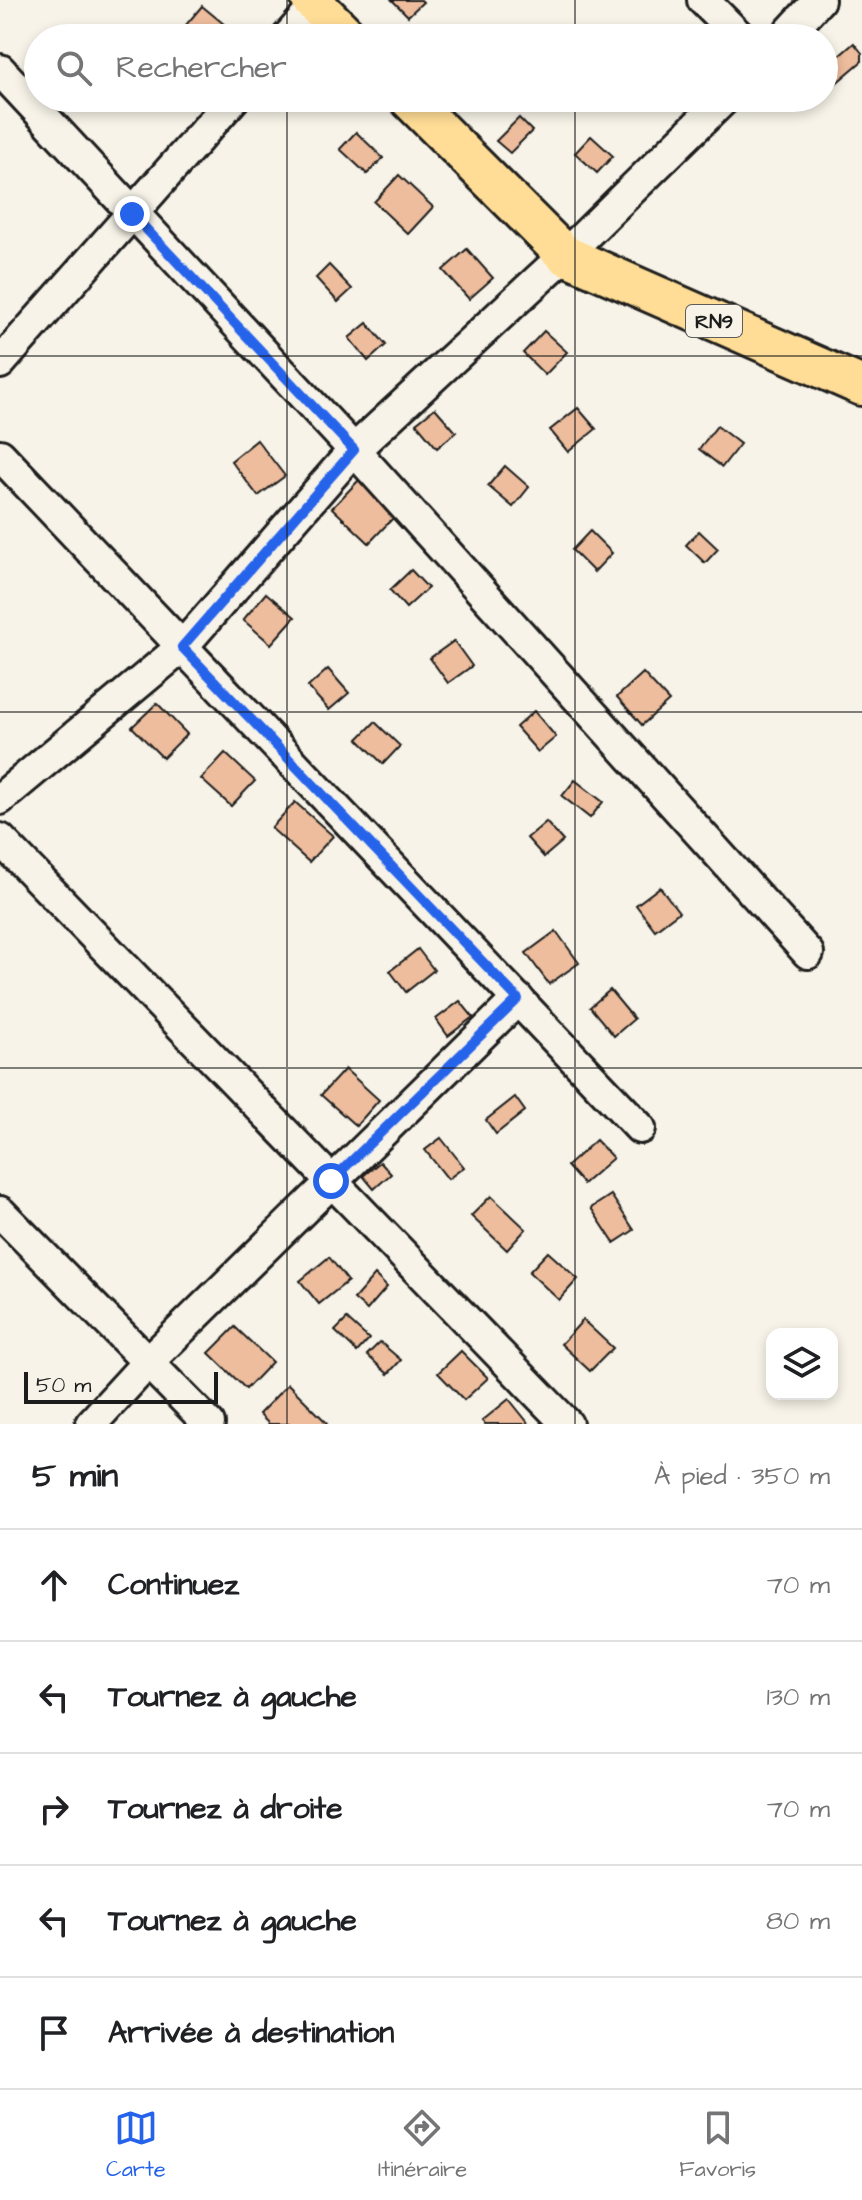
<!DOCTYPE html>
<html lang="fr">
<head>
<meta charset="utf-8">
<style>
	body { margin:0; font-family:"Architects Daughter",sans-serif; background:#f6f6f6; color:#202124 }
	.controls { position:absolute; right:24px; bottom:24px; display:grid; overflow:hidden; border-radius:16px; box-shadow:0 4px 12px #0003 }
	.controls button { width:72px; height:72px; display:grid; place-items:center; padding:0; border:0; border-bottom:2px solid #e0e0e0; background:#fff; color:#202124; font:40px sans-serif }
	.scale { position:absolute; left:24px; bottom:20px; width:194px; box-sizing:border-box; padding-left:8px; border:4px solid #1c1c1c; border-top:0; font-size:22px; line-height:28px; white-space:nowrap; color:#1c1c1c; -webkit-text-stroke:6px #f7f3e8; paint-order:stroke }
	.stop { position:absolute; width:24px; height:24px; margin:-18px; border:6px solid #2563eb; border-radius:50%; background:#fff }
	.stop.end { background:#2563eb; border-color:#fff; box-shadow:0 2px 8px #0008 }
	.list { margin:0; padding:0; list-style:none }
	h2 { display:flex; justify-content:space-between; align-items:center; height:104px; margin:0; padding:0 32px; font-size:34px }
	h2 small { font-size:26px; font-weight:400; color:#757577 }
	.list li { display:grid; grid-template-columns:52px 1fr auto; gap:24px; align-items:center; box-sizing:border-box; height:112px; padding:0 32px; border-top:2px solid #e0e0e0 }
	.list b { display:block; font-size:30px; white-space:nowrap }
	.list em { font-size:26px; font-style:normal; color:#757577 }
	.icon { flex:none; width:44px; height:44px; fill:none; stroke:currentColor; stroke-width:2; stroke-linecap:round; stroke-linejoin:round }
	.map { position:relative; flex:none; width:862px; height:1424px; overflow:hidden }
	.search { position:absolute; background:#fff; box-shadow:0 4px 12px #0003; left:24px; right:24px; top:24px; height:88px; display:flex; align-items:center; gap:20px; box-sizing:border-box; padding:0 28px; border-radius:44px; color:#757577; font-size:30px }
	.sheet { height:664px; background:#fff }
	nav { display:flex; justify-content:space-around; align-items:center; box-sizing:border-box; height:112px; border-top:2px solid #e0e0e0; background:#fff; font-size:22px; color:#757577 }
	nav a { display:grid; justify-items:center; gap:4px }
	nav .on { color:#2563eb }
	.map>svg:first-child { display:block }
</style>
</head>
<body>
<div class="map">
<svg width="862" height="1424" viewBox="0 0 862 1424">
	<rect width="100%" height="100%" fill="#f7f3e8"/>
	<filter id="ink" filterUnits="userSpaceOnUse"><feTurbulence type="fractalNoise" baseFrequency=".0125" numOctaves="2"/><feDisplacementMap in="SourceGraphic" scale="16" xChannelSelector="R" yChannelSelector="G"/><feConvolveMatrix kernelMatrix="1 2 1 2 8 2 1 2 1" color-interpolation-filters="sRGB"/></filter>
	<g filter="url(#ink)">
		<g fill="#edbd9d" stroke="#1c1c1c" stroke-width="2">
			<polygon points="392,0 421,0 423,2 408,16"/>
			<polygon points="202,6 236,34 232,38 200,38 185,26"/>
			<polygon points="854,43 862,53 862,61 835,84 824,69"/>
			<polygon points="519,118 532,131 510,153 496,141"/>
			<polygon points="356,132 383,158 367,174 340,149"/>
			<polygon points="591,136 613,156 597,173 575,153"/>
			<polygon points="399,175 433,207 408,234 374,202"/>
			<polygon points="467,249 493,278 469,299 443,270"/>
			<polygon points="329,265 352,289 338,302 316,278"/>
			<polygon points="367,323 386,345 368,361 349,338"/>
			<polygon points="544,331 567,352 545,375 523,353"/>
			<polygon points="435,408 456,432 437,448 416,423"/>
			<polygon points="578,408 596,429 568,452 550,430"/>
			<polygon points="717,426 740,444 722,467 699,449"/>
			<polygon points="257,440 285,476 258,496 231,461"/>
			<polygon points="505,466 529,487 513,507 488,486"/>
			<polygon points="359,480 396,515 369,543 332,508"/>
			<polygon points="590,531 612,553 594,572 572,550"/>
			<polygon points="699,531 718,549 705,563 686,545"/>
			<polygon points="411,570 428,588 406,608 390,590"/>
			<polygon points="266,593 295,617 271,644 243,620"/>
			<polygon points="454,641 472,666 448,683 430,658"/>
			<polygon points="328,669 349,693 329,710 308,687"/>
			<polygon points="643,673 669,701 642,725 617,697"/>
			<polygon points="157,703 187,734 163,758 132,727"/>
			<polygon points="534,711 556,737 538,752 516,727"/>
			<polygon points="375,722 400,746 383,764 358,739"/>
			<polygon points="225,753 255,781 231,806 201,779"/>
			<polygon points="575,780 603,802 590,818 562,796"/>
			<polygon points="295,802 333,836 309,862 271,828"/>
			<polygon points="546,822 563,841 544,857 527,838"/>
			<polygon points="660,887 679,912 655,930 636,905"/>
			<polygon points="556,931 579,963 549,984 526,953"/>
			<polygon points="418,949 434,970 406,992 390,971"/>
			<polygon points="610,990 634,1019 614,1036 590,1007"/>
			<polygon points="460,1001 473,1017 448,1036 436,1019"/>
			<polygon points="345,1069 379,1100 356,1126 321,1095"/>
			<polygon points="515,1097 525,1111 496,1134 486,1120"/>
			<polygon points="441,1138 464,1167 448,1179 425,1150"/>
			<polygon points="596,1140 613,1158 583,1184 567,1166"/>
			<polygon points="380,1162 391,1174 374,1189 363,1176"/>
			<polygon points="611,1195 634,1230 614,1243 591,1208"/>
			<polygon points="491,1196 526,1229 507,1250 471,1216"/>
			<polygon points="548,1252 578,1279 559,1300 529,1272"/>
			<polygon points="329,1257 348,1281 319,1304 300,1281"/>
			<polygon points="375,1275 387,1287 367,1310 354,1299"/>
			<polygon points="347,1319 369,1339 357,1352 335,1331"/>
			<polygon points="583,1320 613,1348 590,1371 561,1344"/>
			<polygon points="235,1327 272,1362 246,1389 209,1353"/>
			<polygon points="380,1342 401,1360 388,1374 367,1355"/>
			<polygon points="461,1351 488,1378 464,1400 438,1373"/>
			<polygon points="288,1384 327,1423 326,1424 269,1424 259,1414"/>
			<polygon points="509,1399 529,1424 485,1424 482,1421"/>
		</g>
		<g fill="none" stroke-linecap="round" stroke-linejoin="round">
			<defs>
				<g id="minor">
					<polyline points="703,0 741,38"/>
					<polyline points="287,38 321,0"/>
					<polyline points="784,38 819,0"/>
					<polyline points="0,70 354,450 808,953"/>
					<polyline points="0,363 234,98"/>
					<polyline points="0,455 640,1128"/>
					<polyline points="0,799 182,647 354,450 565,255 725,98"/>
					<polyline points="0,839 567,1424"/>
					<polyline points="0,1212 209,1424"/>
					<polyline points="91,1424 147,1363 518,999"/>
				</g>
				<g id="major">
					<polyline points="311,0 349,38"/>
					<polyline points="408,98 565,255 862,386"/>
				</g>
			</defs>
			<use href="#minor" stroke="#1c1c1c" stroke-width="36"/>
			<use href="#major" stroke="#1c1c1c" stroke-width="44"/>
			<use href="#minor" stroke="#f7f3e8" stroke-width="30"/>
			<use href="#major" stroke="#ffdd96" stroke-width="38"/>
		</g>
	</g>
	<g fill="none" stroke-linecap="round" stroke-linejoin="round" filter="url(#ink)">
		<polyline stroke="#2563eb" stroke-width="10" points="132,214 354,450 182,647 518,999 331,1181"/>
	</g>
	<path fill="none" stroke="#1c1c1c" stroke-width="2" stroke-opacity="0.55" d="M287 0V38M575 0V38M287 98V1424M575 98V1424M0 356H862M0 712H862M0 1068H862"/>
	<g text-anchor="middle" stroke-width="6" stroke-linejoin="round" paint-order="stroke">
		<rect fill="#f7f3e8" stroke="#5e5c59" stroke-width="2" x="686" y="305" width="56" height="32" rx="6"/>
		<g font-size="20" font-weight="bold" fill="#1c1c1c">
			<text x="714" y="328">RN9</text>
		</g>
	</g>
</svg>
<div class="controls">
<button><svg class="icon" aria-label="layers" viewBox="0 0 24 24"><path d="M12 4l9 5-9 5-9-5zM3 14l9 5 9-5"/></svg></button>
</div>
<div class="scale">50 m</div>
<div class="stop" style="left:331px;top:1181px"></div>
<div class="stop end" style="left:132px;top:214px"></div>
<div class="search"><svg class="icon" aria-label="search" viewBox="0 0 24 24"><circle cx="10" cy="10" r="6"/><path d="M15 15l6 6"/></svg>Rechercher</div>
</div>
<section class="sheet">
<h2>5 min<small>À pied · 350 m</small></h2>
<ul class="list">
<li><svg class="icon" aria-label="ahead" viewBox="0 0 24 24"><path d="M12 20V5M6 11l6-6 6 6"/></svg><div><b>Continuez</b></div><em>70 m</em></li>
<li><svg class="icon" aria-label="left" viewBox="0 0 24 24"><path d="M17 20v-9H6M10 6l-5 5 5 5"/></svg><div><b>Tournez à gauche</b></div><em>130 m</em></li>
<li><svg class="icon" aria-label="right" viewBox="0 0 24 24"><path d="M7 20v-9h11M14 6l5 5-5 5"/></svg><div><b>Tournez à droite</b></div><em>70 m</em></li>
<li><svg class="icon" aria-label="left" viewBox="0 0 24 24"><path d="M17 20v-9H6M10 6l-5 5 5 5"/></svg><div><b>Tournez à gauche</b></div><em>80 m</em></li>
<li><svg class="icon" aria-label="arrive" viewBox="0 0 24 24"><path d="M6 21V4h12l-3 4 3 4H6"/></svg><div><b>Arrivée à destination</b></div></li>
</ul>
</section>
<nav>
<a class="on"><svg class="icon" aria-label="map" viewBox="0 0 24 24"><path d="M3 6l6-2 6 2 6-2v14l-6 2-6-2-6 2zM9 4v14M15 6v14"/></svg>Carte</a>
<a><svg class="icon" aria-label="directions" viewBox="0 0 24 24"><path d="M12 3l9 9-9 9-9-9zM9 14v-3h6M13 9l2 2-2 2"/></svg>Itinéraire</a>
<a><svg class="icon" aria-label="saved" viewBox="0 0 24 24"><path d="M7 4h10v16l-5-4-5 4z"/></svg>Favoris</a>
</nav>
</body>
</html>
